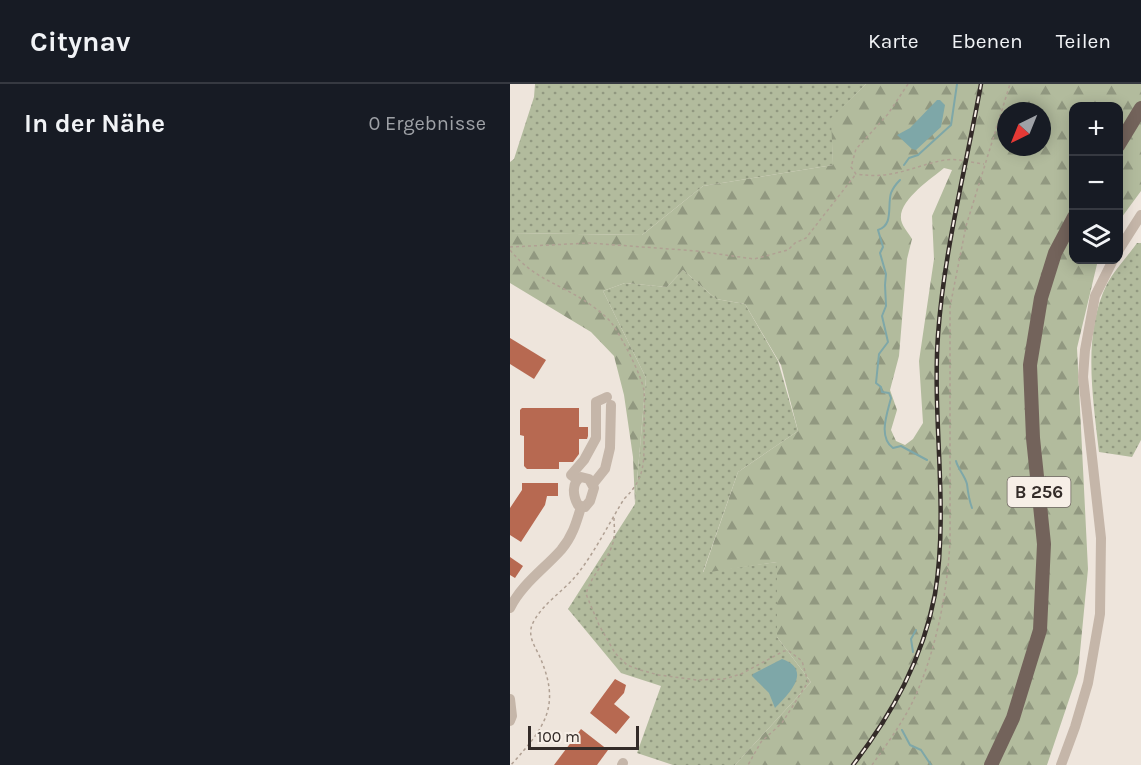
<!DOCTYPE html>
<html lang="de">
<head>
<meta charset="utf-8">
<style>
	body { margin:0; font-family:Karla,sans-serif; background:#20242c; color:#f1f3f6 }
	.controls { position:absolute; right:18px; top:18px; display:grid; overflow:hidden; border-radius:12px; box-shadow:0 3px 15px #0003 }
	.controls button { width:54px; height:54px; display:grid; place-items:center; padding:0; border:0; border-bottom:2px solid #363941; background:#171b24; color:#f1f3f6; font:30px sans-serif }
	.compass { position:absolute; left:487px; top:18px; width:54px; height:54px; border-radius:50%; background:#171b24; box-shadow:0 3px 15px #0003; rotate:223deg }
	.scale { position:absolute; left:18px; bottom:15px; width:111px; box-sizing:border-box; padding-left:6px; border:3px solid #332b28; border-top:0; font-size:16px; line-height:21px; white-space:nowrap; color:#332b28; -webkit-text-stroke:4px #f7efe7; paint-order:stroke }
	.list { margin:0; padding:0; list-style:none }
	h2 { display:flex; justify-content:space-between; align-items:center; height:78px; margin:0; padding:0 24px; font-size:26px }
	h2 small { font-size:20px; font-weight:400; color:#9ea1a6 }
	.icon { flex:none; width:33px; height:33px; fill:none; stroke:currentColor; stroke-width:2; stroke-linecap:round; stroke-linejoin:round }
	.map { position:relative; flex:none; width:631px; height:681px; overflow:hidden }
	header { display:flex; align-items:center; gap:36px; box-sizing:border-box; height:84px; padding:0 30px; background:#171b24; border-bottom:2px solid #363941 }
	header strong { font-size:28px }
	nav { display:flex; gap:33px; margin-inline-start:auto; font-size:21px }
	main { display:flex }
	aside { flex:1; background:#171b24 }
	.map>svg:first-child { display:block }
</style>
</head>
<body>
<header>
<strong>Citynav</strong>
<nav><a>Karte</a><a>Ebenen</a><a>Teilen</a></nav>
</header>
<main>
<aside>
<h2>In der Nähe<small>0 Ergebnisse</small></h2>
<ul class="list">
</ul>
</aside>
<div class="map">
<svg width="631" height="681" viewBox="0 0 631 681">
	<defs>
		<pattern id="grass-dots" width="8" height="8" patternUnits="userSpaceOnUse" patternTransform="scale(1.5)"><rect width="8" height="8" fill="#b2bb9d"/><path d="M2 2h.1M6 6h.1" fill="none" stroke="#919880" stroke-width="1.8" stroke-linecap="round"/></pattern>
		<pattern id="forest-firs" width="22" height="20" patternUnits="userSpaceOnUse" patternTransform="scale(1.5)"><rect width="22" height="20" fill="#b2bb9d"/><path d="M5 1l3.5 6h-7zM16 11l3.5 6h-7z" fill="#919880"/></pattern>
	</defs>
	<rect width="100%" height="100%" fill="#eee5dc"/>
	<g fill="url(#grass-dots)">
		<polygon points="25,0 356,0 322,34 323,81 193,102 132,151 0,149 0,78 4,75 24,13"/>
		<path d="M627 159H631V356L622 373 589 368C583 314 572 250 597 200 605 185 618 172 627 159Z"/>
		<polygon points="173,186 206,215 235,220 268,277 288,347 228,388 193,488 267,478 267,553 301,598 225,681 163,681 127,669 151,602 111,589 58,525 125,420 136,294 93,207 115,199 157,203"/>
	</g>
	<path fill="url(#forest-firs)" fill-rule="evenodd" d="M356 0H631V107L609 137 608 22H564V176H588L567 264 578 485 568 589 537 681H225L301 598 267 553V478L193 489 228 388 288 347 271 281 235 220 206 215 173 186 157 203 115 199 93 207 136 294 125 420 123 373 114 311 104 272 81 248 0 199V149L132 151 193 102 323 81 321 34ZM496 27H532V63H496ZM434 84 442 86 422 132 424 175 409 277 413 339 403 355 395 361 386 357 381 346 387 326 380 306 389 272 397 175 402 155C399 150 394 144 392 139 384 119 421 95 434 84Z"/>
	<g fill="#7ea7a8">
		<polygon points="427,16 430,16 435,21 431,43 406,66 402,65 387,51 400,44"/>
		<path d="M272 575C303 586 279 610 265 624L259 609 242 592 243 590Z"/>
	</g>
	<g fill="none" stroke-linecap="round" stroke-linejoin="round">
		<g stroke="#7ea7a8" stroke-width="2">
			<polyline points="394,81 399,74 408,71 441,41 447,0"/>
			<path d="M390 96C386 100 383 104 381 109 377 122 384 141 368 146L373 163 370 169 376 190 375 201 376 222 372 232 378 258 369 270 366 299 371 303 372 308 379 309 381 314C377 330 368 353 383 364L391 362 417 376"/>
			<path d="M446 377C448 385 455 392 457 400 458 409 459 416 462 424"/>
			<polyline points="403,568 401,555 406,546"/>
			<polyline points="392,646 400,661 411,666 421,681"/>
		</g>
	</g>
	<g fill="#b76951">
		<polygon points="0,254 36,276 24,295 0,280"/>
		<polygon points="12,324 69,324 69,343 78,343 78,352 77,355 69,355 69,370 63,378 49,378 49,385 17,385 14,382 14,352 10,351 10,326"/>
		<polygon points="12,399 48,399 48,412 37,412 35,421 11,458 0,451 0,424 12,406"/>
		<polygon points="0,473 13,482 5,494 0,491"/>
		<polygon points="105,595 116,601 114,609 104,620 120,633 106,650 80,629"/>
		<polygon points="71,645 98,666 87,681 44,681"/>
	</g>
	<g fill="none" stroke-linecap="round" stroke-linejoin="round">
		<g stroke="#b0a093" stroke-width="1.5" stroke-dasharray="3 3" stroke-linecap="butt">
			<path d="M398 0 378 30 346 65 341 83 346 90C384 96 402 82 435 76 447 74 462 79 474 80"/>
			<polyline points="0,163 79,159 187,167 244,175 278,166 285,159 296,154 346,90"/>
			<path d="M0 166C24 195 46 198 75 217 84 223 97 232 103 241 112 254 132 292 134 307 135 321 134 335 134 348 134 377 136 394 114 415 98 441 84 470 65 493 52 508 30 522 22 541 18 552 24 561 29 571 52 622 35 643 1 681"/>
			<path d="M104 434C104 440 105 447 104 454 101 474 81 490 76 510L89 541 105 569 117 581 130 586 149 591 187 596 214 595 231 590 274 567H279L292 577 298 598 272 639 251 658 238 681"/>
			<path d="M362 681C377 660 393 638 404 615 426 567 437 510 440 458V223L456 142 500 0"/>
		</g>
		<g stroke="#c5b6a9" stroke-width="10">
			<polyline points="608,167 631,131"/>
			<path d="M71 393 79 395 84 404 80 417 75 423 68 421C63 412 61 399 71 393Z"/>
			<polyline points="67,395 61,391 74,376 86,354 86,318 97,313"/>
			<polyline points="83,400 95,385 100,364 101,321"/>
			<path d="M0 524C11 501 34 485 51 466 62 453 66 440 71 423"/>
			<polyline points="0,615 2,632 0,637"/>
			<polyline points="112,681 113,679"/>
			<polyline points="551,681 565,643 578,599 590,530 591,454 573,293 575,266 585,212 603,176"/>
		</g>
		<g stroke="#73635b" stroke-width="14">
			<polyline points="608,62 631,24"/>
			<polyline points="481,681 503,634 530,546 534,460 523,354 520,281 531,214 545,169 564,133"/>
		</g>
		<defs>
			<path id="rail" d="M343 681C382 630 413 575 425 510 439 425 422 337 428 251 434 167 456 83 471 0"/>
		</defs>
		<use href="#rail" stroke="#332b28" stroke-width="4.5"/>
		<use href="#rail" stroke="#f7efe7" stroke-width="2" stroke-dasharray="7" stroke-linecap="butt"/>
	</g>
	<g text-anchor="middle" stroke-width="6" stroke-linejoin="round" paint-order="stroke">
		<rect fill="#f7efe7" stroke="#6e6661" stroke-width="1.5" x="497.5" y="393" width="63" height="30" rx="4.5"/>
		<g font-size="18" font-weight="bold" fill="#332b28">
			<text x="529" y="414">B 256</text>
		</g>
	</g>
</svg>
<div class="controls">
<button>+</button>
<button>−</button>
<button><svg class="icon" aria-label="layers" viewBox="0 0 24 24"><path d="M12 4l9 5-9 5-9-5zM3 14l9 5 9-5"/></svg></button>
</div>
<svg class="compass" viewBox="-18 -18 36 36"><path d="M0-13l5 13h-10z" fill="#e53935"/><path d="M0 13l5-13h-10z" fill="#9ea1a6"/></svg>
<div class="scale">100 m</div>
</div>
</main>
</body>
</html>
